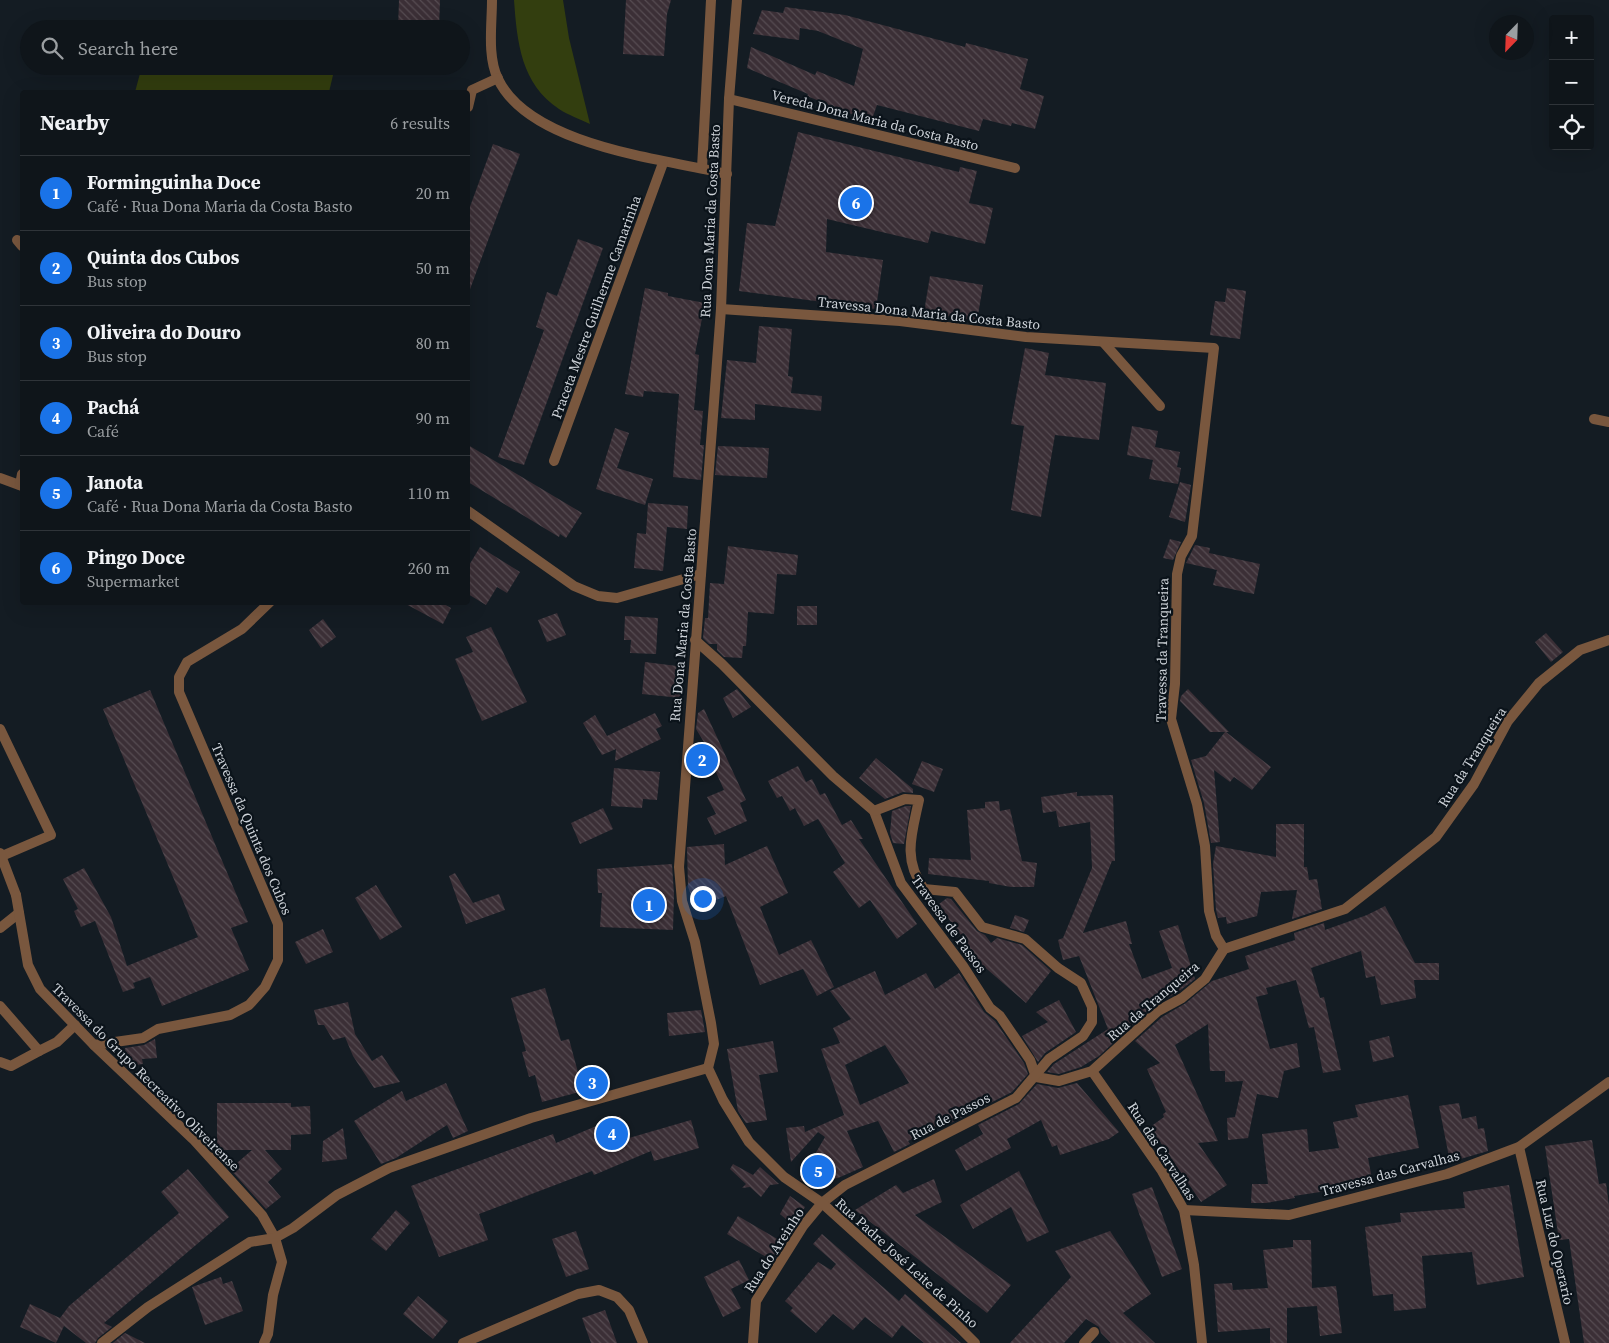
<!DOCTYPE html>
<html lang="en">
<head>
<meta charset="utf-8">
<style>
	body { margin:0; font-family:"Source Serif 4",serif; background:#1d2227; color:#f1f3f6 }
	.controls { position:absolute; right:15px; top:15px; display:grid; overflow:hidden; border-radius:5px; box-shadow:0 5px 20px #0002 }
	.controls button { width:45px; height:45px; display:grid; place-items:center; padding:0; border:0; border-bottom:1px solid #2f3439; background:#0f151a; color:#f1f3f6; font:25px sans-serif }
	.compass { position:absolute; left:1489px; top:15px; width:45px; height:45px; border-radius:50%; background:#0f151a; box-shadow:0 5px 20px #0002; rotate:203deg }
	.you { position:absolute; left:702px; top:898px; width:18px; height:18px; margin:-12px; border:4px solid #fff; border-radius:50%; background:#1a73e8; box-shadow:0 0 0 8px #1a73e833 }
	.badge { display:grid; place-items:center; width:32px; height:32px; border-radius:50%; background:#1a73e8; color:#fff; font-size:16px; font-weight:700 }
	.pin { position:absolute; translate:-50% -50%; border:2px solid #fff; box-shadow:0 1px 5px #0006 }
	.list { margin:0; padding:0; list-style:none }
	h2 { display:flex; justify-content:space-between; align-items:center; height:65px; margin:0; padding:0 20px; font-size:21px }
	h2 small { font-size:16px; font-weight:400; color:#9b9fa2 }
	.list li { display:grid; grid-template-columns:32px 1fr auto; gap:15px; align-items:center; box-sizing:border-box; height:75px; padding:0 20px; border-top:1px solid #2f3439 }
	.list b { display:block; font-size:19px; white-space:nowrap }
	.list p { margin:0; font-size:16px; white-space:nowrap; color:#9b9fa2 }
	.list em { font-size:16px; font-style:normal; color:#9b9fa2 }
	.icon { flex:none; width:28px; height:28px; fill:none; stroke:currentColor; stroke-width:2; stroke-linecap:round; stroke-linejoin:round }
	.map { position:relative; flex:none; width:1609px; height:1343px; overflow:hidden }
	.search { position:absolute; background:#0f151a; box-shadow:0 5px 20px #0002; left:20px; top:20px; width:450px; height:55px; display:flex; align-items:center; gap:12px; box-sizing:border-box; padding:0 18px; border-radius:28px; color:#9b9fa2; font-size:19px }
	.panel { position:absolute; background:#0f151a; box-shadow:0 5px 20px #0002; left:20px; top:90px; width:450px; height:515px; border-radius:5px }
	.map>svg:first-child { display:block }
</style>
</head>
<body>
<div class="map">
<svg width="1609" height="1343" viewBox="0 0 1609 1343">
	<defs>
		<pattern id="building-back-hatch" width="6" height="6" patternUnits="userSpaceOnUse" patternTransform="scale(1.25)"><rect width="6" height="6" fill="#3b2f36"/><path d="M-1 5l2 2M0 0l6 6M5-1l2 2" fill="none" stroke="#564c52"/></pattern>
	</defs>
	<rect width="100%" height="100%" fill="#141c23"/>
	<g fill="#333e0f">
		<path d="M514 0H563L569 38 590 124C580 119 568 115 559 109 521 84 517 42 514 0Z"/>
		<polygon points="142,66 316,66 334,71 329,92 135,92"/>
	</g>
	<g fill="url(#building-back-hatch)" fill-rule="evenodd">
		<polygon points="399,0 440,0 439,29 398,29"/>
		<polygon points="626,0 671,0 667,14 664,56 623,54"/>
		<polygon points="785,7 845,15 965,47 966,43 1028,59 1020,89 1044,96 1035,129 1012,123 1011,126 983,119 979,131 877,105 871,122 807,96 808,94 747,68 751,47 815,75 817,71 854,86 863,49 818,31 800,28 799,40 753,34 762,10 783,13"/>
		<polygon points="798,132 959,172 960,167 977,171 969,203 993,208 985,244 931,231 928,243 827,219 826,252 883,260 876,309 739,291 747,223 775,226"/>
		<polygon points="493,144 520,154 469,292 468,212"/>
		<polygon points="578,239 603,248 524,465 498,457 544,330 536,327 547,292 557,296"/>
		<polygon points="930,276 983,285 977,321 924,312"/>
		<polygon points="645,288 668,293 668,296 705,303 695,354 699,355 694,410 703,411 700,445 704,445 701,480 673,477 679,394 644,391 643,397 625,394"/>
		<polygon points="1227,288 1246,291 1240,339 1210,335 1215,301 1225,302"/>
		<polygon points="759,326 792,329 788,376 793,377 791,393 822,396 821,411 755,404 755,420 721,418 727,360 756,363"/>
		<polygon points="1025,348 1049,353 1045,375 1106,383 1099,440 1055,435 1041,517 1011,510 1024,426 1011,424"/>
		<polygon points="1132,426 1158,431 1155,447 1180,452 1177,467 1181,468 1178,484 1149,479 1153,460 1127,455"/>
		<polygon points="615,428 629,433 617,468 653,479 645,505 596,489"/>
		<polygon points="468,445 582,513 566,538 560,534 559,537 468,482"/>
		<polygon points="718,446 769,448 767,478 715,475"/>
		<polygon points="1180,482 1191,485 1185,522 1169,517"/>
		<polygon points="648,503 688,506 687,529 667,527 663,571 634,568 637,533 646,534"/>
		<polygon points="1170,539 1181,542 1173,560 1163,558"/>
		<polygon points="1195,545 1210,548 1209,553 1260,564 1254,594 1213,585 1217,570 1186,563"/>
		<polygon points="728,546 798,555 796,575 777,574 774,614 748,612 746,646 743,646 742,658 724,657 717,650 717,644 709,644 703,638 705,618 708,618 710,583 724,584"/>
		<polygon points="480,547 520,572 507,593 497,587 486,605 468,594 468,567"/>
		<polygon points="402,602 440,602 451,608 443,624"/>
		<rect x="797" y="606" width="20" height="19"/>
		<polygon points="557,613 566,635 547,642 538,620"/>
		<polygon points="625,616 658,618 656,654 630,653 631,640 624,640"/>
		<polygon points="323,619 336,637 321,648 309,630"/>
		<polygon points="491,627 527,702 482,721 455,659 473,652 466,637"/>
		<polygon points="1546,633 1563,652 1551,662 1535,642"/>
		<polygon points="645,662 685,667 681,698 642,694"/>
		<polygon points="737,689 751,707 733,718 723,698"/>
		<polygon points="1188,689 1229,732 1226,732 1271,767 1252,790 1234,777 1230,782 1214,770 1220,842 1211,843 1204,803 1191,760 1206,756 1225,732 1210,732 1180,701 1181,696"/>
		<polygon points="150,690 248,922 231,928 249,970 162,1006 150,977 133,983 135,988 123,992 95,921 81,927 74,911 78,909 63,879 84,868 111,917 127,966 198,937 103,709"/>
		<polygon points="704,709 746,800 740,803 747,821 715,835 707,818 716,814 707,797 724,790 710,759 713,757 696,729 698,713"/>
		<polygon points="655,713 662,726 656,729 661,739 615,761 616,749 602,755 583,723 595,715 607,736"/>
		<polygon points="876,758 913,789 913,793 903,792 885,799 859,778"/>
		<polygon points="922,761 943,769 934,792 912,784"/>
		<polygon points="798,766 806,782 812,779 820,795 825,793 842,825 851,820 863,839 859,839 917,924 897,939 870,900 859,908 833,872 845,863 818,819 804,826 795,808 790,811 782,796 777,798 768,781"/>
		<polygon points="614,768 660,772 657,800 643,799 642,808 611,806"/>
		<polygon points="1077,792 1077,796 1113,795 1115,861 1112,861 1083,933 1126,921 1132,944 1129,944 1142,979 1172,968 1159,931 1178,925 1195,979 1178,992 1153,1006 1099,1056 1081,1067 1059,1074 1047,1072 1054,1064 1108,1029 1079,956 1063,960 1058,940 1063,938 1092,868 1090,822 1059,827 1056,811 1043,813 1041,797"/>
		<polygon points="999,801 1000,811 1010,809 1022,861 1037,863 1034,887 1011,887 989,883 989,881 928,874 929,858 971,860 967,810 985,808 985,802"/>
		<polygon points="906,806 911,806 904,844 893,843 890,833 892,811"/>
		<polygon points="603,808 613,829 580,844 571,823"/>
		<polygon points="1276,824 1304,824 1304,867 1307,867 1309,880 1317,879 1322,909 1292,919 1297,890 1261,892 1257,916 1227,924 1226,917 1218,918 1216,910 1213,864 1216,846 1276,857"/>
		<polygon points="724,844 725,865 767,846 788,893 760,907 779,955 811,940 834,987 817,996 803,969 760,985 726,896 696,908 688,887 687,847"/>
		<polygon points="672,864 674,894 673,930 600,927 602,893 598,893 597,869"/>
		<polygon points="455,873 473,903 499,894 505,910 466,924 449,876"/>
		<polygon points="376,885 402,927 380,940 355,898"/>
		<polygon points="947,898 951,899 977,931 985,935 991,943 997,938 1022,945 1051,971 1026,1003 958,944 964,938 956,930 939,904"/>
		<polygon points="1385,906 1415,963 1439,963 1439,980 1414,980 1416,998 1381,1005 1375,976 1366,978 1361,951 1311,968 1320,998 1324,997 1341,1070 1323,1073 1314,1027 1309,1028 1296,980 1266,988 1268,994 1256,997 1270,1049 1297,1043 1300,1067 1284,1071 1278,1098 1257,1094 1248,1138 1228,1140 1227,1118 1235,1117 1243,1081 1225,1082 1225,1071 1210,1071 1208,1024 1175,1045 1218,1141 1198,1143 1227,1185 1201,1202 1150,1127 1164,1117 1163,1114 1166,1112 1147,1069 1160,1063 1135,1041 1162,1017 1186,1003 1212,981 1249,969 1245,956 1295,940 1294,933 1324,923 1325,930 1367,915"/>
		<polygon points="1015,915 1029,920 1024,932 1010,928"/>
		<polygon points="323,929 333,952 306,964 295,942"/>
		<path d="M875 971 885 995 926 973 935 989 959 973 984 1012 995 1021 1024 1063 1028 1074 1012 1092 943 1127 942 1125 908 1141 910 1144 894 1152 878 1121 847 1131 863 1167 838 1178 802 1181 800 1180 825 1137 818 1132 791 1162 786 1128 804 1126 805 1132 844 1115 821 1049 840 1043 833 1028 851 1019 830 991ZM885 1045 909 1083 860 1105 845 1065Z"/>
		<polygon points="545,988 561,1041 569,1039 583,1091 542,1102 535,1075 529,1077 522,1052 526,1051 511,998"/>
		<polygon points="1059,1000 1076,1032 1045,1053 1038,1062 1022,1036 1048,1022 1036,1012"/>
		<polygon points="348,1002 355,1034 372,1061 382,1055 400,1082 374,1088 353,1056 345,1037 333,1040 324,1025 318,1025 314,1010"/>
		<polygon points="701,1010 705,1032 669,1036 667,1013"/>
		<polygon points="1389,1036 1394,1057 1373,1062 1369,1041"/>
		<polygon points="155,1039 157,1058 142,1059 143,1064 127,1066 125,1048 144,1045"/>
		<polygon points="773,1041 778,1072 759,1075 767,1120 746,1123 738,1111 727,1049"/>
		<polygon points="446,1083 468,1131 453,1138 447,1125 396,1158 381,1164 354,1121 402,1091 406,1101"/>
		<polygon points="1077,1083 1119,1132 1109,1139 1060,1155 1057,1145 1052,1147 1041,1120 1007,1139 1011,1148 966,1171 955,1150 983,1134 978,1125 1019,1104 1037,1084 1058,1088"/>
		<polygon points="1408,1095 1419,1148 1368,1158 1372,1179 1340,1186 1340,1189 1294,1196 1295,1198 1266,1203 1251,1203 1252,1184 1268,1184 1262,1134 1307,1129 1309,1152 1339,1148 1333,1122 1358,1117 1355,1105"/>
		<polygon points="217,1103 291,1103 291,1107 310,1106 311,1134 291,1135 291,1150 265,1150 282,1169 268,1182 281,1197 266,1209 230,1169 252,1150 217,1150"/>
		<polygon points="1459,1103 1462,1119 1476,1116 1478,1129 1484,1128 1488,1151 1450,1162 1439,1106"/>
		<polygon points="620,1116 629,1138 691,1120 699,1148 654,1161 651,1151 594,1175 592,1171 479,1214 488,1240 439,1257 411,1186 553,1134 556,1143"/>
		<polygon points="343,1128 347,1159 322,1162 323,1141"/>
		<polygon points="1592,1140 1599,1184 1606,1183 1609,1206 1609,1343 1584,1343 1569,1239 1559,1240 1545,1146"/>
		<polygon points="733,1164 753,1175 760,1167 779,1184 770,1185 761,1197 750,1187 742,1188 746,1184 730,1169"/>
		<polygon points="188,1169 229,1217 104,1323 112,1327 98,1338 95,1343 86,1343 64,1326 56,1343 20,1327 30,1304 60,1318 69,1306 179,1213 161,1192"/>
		<polygon points="1019,1171 1049,1232 1027,1242 1011,1207 973,1229 960,1205"/>
		<polygon points="934,1179 942,1202 915,1215 1011,1285 987,1313 855,1210 896,1185 903,1193"/>
		<polygon points="1509,1185 1524,1277 1477,1285 1472,1252 1422,1256 1426,1308 1394,1311 1393,1294 1373,1296 1365,1227 1401,1222 1400,1213 1465,1208 1463,1192"/>
		<polygon points="1152,1187 1182,1269 1162,1277 1132,1194"/>
		<polygon points="790,1196 805,1207 794,1226 780,1214"/>
		<polygon points="396,1210 410,1223 386,1251 371,1239"/>
		<polygon points="738,1216 784,1243 773,1261 727,1234"/>
		<polygon points="576,1231 589,1269 566,1277 552,1239"/>
		<polygon points="1110,1231 1151,1294 1123,1313 1155,1343 1111,1343 1101,1333 1099,1327 1086,1319 1064,1343 1010,1343 1071,1277 1055,1251"/>
		<polygon points="822,1234 899,1301 905,1294 961,1343 924,1343 902,1325 892,1338 865,1317 853,1330 833,1314 816,1333 790,1311 793,1308 785,1301 818,1262 831,1270 836,1264 813,1244"/>
		<polygon points="1293,1240 1311,1240 1312,1288 1336,1286 1342,1333 1320,1336 1317,1306 1287,1308 1287,1343 1270,1343 1270,1328 1218,1332 1214,1284 1232,1283 1233,1290 1268,1288 1263,1250 1293,1247"/>
		<polygon points="739,1260 749,1280 731,1289 741,1308 723,1317 704,1277"/>
		<polygon points="221,1277 223,1284 232,1281 243,1311 205,1325 192,1287"/>
		<polygon points="418,1296 448,1321 433,1339 403,1314"/>
		<polygon points="605,1310 617,1343 591,1343 582,1318"/>
		<polygon points="125,1333 145,1343 113,1343"/>
	</g>
	<g fill="none" stroke-linecap="round" stroke-linejoin="round">
		<g stroke="#79573e" stroke-width="10">
			<polyline points="702,168 711,0"/>
			<polyline points="0,729 51,835 2,856"/>
			<polyline points="0,853 16,895"/>
			<polyline points="0,928 19,913"/>
			<polyline points="0,1006 39,1051 57,1042 75,1025"/>
			<polyline points="0,1062 11,1066 39,1051"/>
			<polyline points="1084,1343 1094,1332"/>
		</g>
		<g stroke="#79573e" stroke-width="10">
			<path d="M492 0C492 25 487 56 498 79 530 146 663 159 727 174"/>
			<polyline points="729,99 1015,168"/>
			<polyline points="468,107 472,90 498,78"/>
			<polyline points="17,240 22,246"/>
			<polyline points="721,309 900,321 1026,337 1214,348 1192,536 1181,556 1177,574 1175,684 1171,719 1197,804 1205,846 1209,911 1216,936 1224,949"/>
			<polyline points="1104,343 1160,406"/>
			<polyline points="1594,419 1609,422"/>
			<polyline points="554,461 663,163"/>
			<polyline points="0,478 22,486"/>
			<polyline points="20,485 22,474"/>
			<polyline points="468,511 574,586 598,596 617,598 701,574"/>
			<polyline points="695,640 722,664 833,776 874,811 901,883 963,966 990,1008 1000,1016 1030,1060 1036,1077"/>
			<polyline points="16,895 28,965 40,989 94,1045 193,1139 262,1215 275,1238 282,1262 273,1295 268,1334 264,1343"/>
			<polyline points="94,1045 143,1038 158,1029 230,1015 249,1005 265,987 278,960 278,924 179,692 179,677 187,662 242,629 270,602"/>
			<polyline points="1092,1071 1162,1171 1184,1210 1194,1265 1202,1343"/>
			<polyline points="1036,1077 1059,1081 1092,1071 1158,1011 1182,998 1205,979 1224,949 1345,909 1377,884 1436,837 1474,784 1508,721 1539,683 1580,650 1609,640"/>
			<polyline points="1519,1147 1565,1343"/>
			<polyline points="1184,1210 1289,1215 1447,1174 1519,1147 1609,1082"/>
			<polyline points="102,1343 148,1307 250,1242 275,1238 293,1228 337,1195 389,1168 531,1118 708,1068"/>
			<polyline points="463,1343 578,1294 599,1290 617,1297 629,1310 643,1343"/>
			<path d="M753 1343 756 1301 803 1226 822 1203 845 1185 1016 1098 1049 1059 1083 1036 1092 1022V1007L1081 983 1058 968 1025 939 982 927 955 892 924 889C902 859 912 833 919 800L905 799 874 811"/>
		</g>
		<polyline stroke="#79573e" stroke-width="10" points="737,0 729,99 721,309 679,867 682,901 695,942 711,1023 714,1044 708,1068 723,1100 749,1142 784,1177 822,1203 957,1325 975,1343"/>
	</g>
	<g text-anchor="middle" stroke-width="4.5" stroke-linejoin="round" paint-order="stroke">
		<g font-size="14" fill="#cdd2d8" stroke="#0b131a">
			<text transform="translate(875 120) rotate(14)" y="5">Vereda Dona Maria da Costa Basto</text>
			<text transform="translate(710 221) rotate(-87)" y="5">Rua Dona Maria da Costa Basto</text>
			<text transform="translate(596 307) rotate(-70)" y="5">Praceta Mestre Guilherme Camarinha</text>
			<text transform="translate(929 313) rotate(6)" y="5">Travessa Dona Maria da Costa Basto</text>
			<text transform="translate(683 625) rotate(-85)" y="5">Rua Dona Maria da Costa Basto</text>
			<text transform="translate(1162 650) rotate(-89)" y="5">Travessa da Tranqueira</text>
			<text transform="translate(1472 757) rotate(-58)" y="5">Rua da Tranqueira</text>
			<text transform="translate(252 829) rotate(67)" y="5">Travessa da Quinta dos Cubos</text>
			<text transform="translate(949 924) rotate(54)" y="5">Travessa de Passos</text>
			<text transform="translate(1153 1001) rotate(-40)" y="5">Rua da Tranqueira</text>
			<text transform="translate(146 1077) rotate(45)" y="5">Travessa do Grupo Recreativo Oliveirense</text>
			<text transform="translate(950 1116) rotate(-27)" y="5">Rua de Passos</text>
			<text transform="translate(1162 1151) rotate(57)" y="5">Rua das Carvalhas</text>
			<text transform="translate(1390 1173) rotate(-15)" y="5">Travessa das Carvalhas</text>
			<text transform="translate(1555 1242) rotate(77)" y="5">Rua Luz do Operario</text>
			<text transform="translate(774 1250) rotate(-57)" y="5">Rua do Areinho</text>
			<text transform="translate(907 1263) rotate(42)" y="5">Rua Padre José Leite de Pinho</text>
		</g>
	</g>
</svg>
<div class="controls">
<button>+</button>
<button>−</button>
<button><svg class="icon" aria-label="locate" viewBox="0 0 24 24"><circle cx="12" cy="12" r="6"/><path d="M12 2v4M12 18v4M2 12h4M18 12h4"/></svg></button>
</div>
<svg class="compass" viewBox="-18 -18 36 36"><path d="M0-13l5 13h-10z" fill="#e53935"/><path d="M0 13l5-13h-10z" fill="#9b9fa2"/></svg>
<div class="you"></div>
<div class="pin badge" style="left:649px;top:905px">1</div>
<div class="pin badge" style="left:702px;top:760px">2</div>
<div class="pin badge" style="left:592px;top:1083px">3</div>
<div class="pin badge" style="left:612px;top:1134px">4</div>
<div class="pin badge" style="left:818px;top:1171px">5</div>
<div class="pin badge" style="left:856px;top:203px">6</div>
<div class="search"><svg class="icon" aria-label="search" viewBox="0 0 24 24"><circle cx="10" cy="10" r="6"/><path d="M15 15l6 6"/></svg>Search here</div>
<section class="panel">
<h2>Nearby<small>6 results</small></h2>
<ul class="list">
<li><span class="badge">1</span><div><b>Forminguinha Doce</b><p>Café · Rua Dona Maria da Costa Basto</p></div><em>20 m</em></li>
<li><span class="badge">2</span><div><b>Quinta dos Cubos</b><p>Bus stop</p></div><em>50 m</em></li>
<li><span class="badge">3</span><div><b>Oliveira do Douro</b><p>Bus stop</p></div><em>80 m</em></li>
<li><span class="badge">4</span><div><b>Pachá</b><p>Café</p></div><em>90 m</em></li>
<li><span class="badge">5</span><div><b>Janota</b><p>Café · Rua Dona Maria da Costa Basto</p></div><em>110 m</em></li>
<li><span class="badge">6</span><div><b>Pingo Doce</b><p>Supermarket</p></div><em>260 m</em></li>
</ul>
</section>
</div>
</body>
</html>
